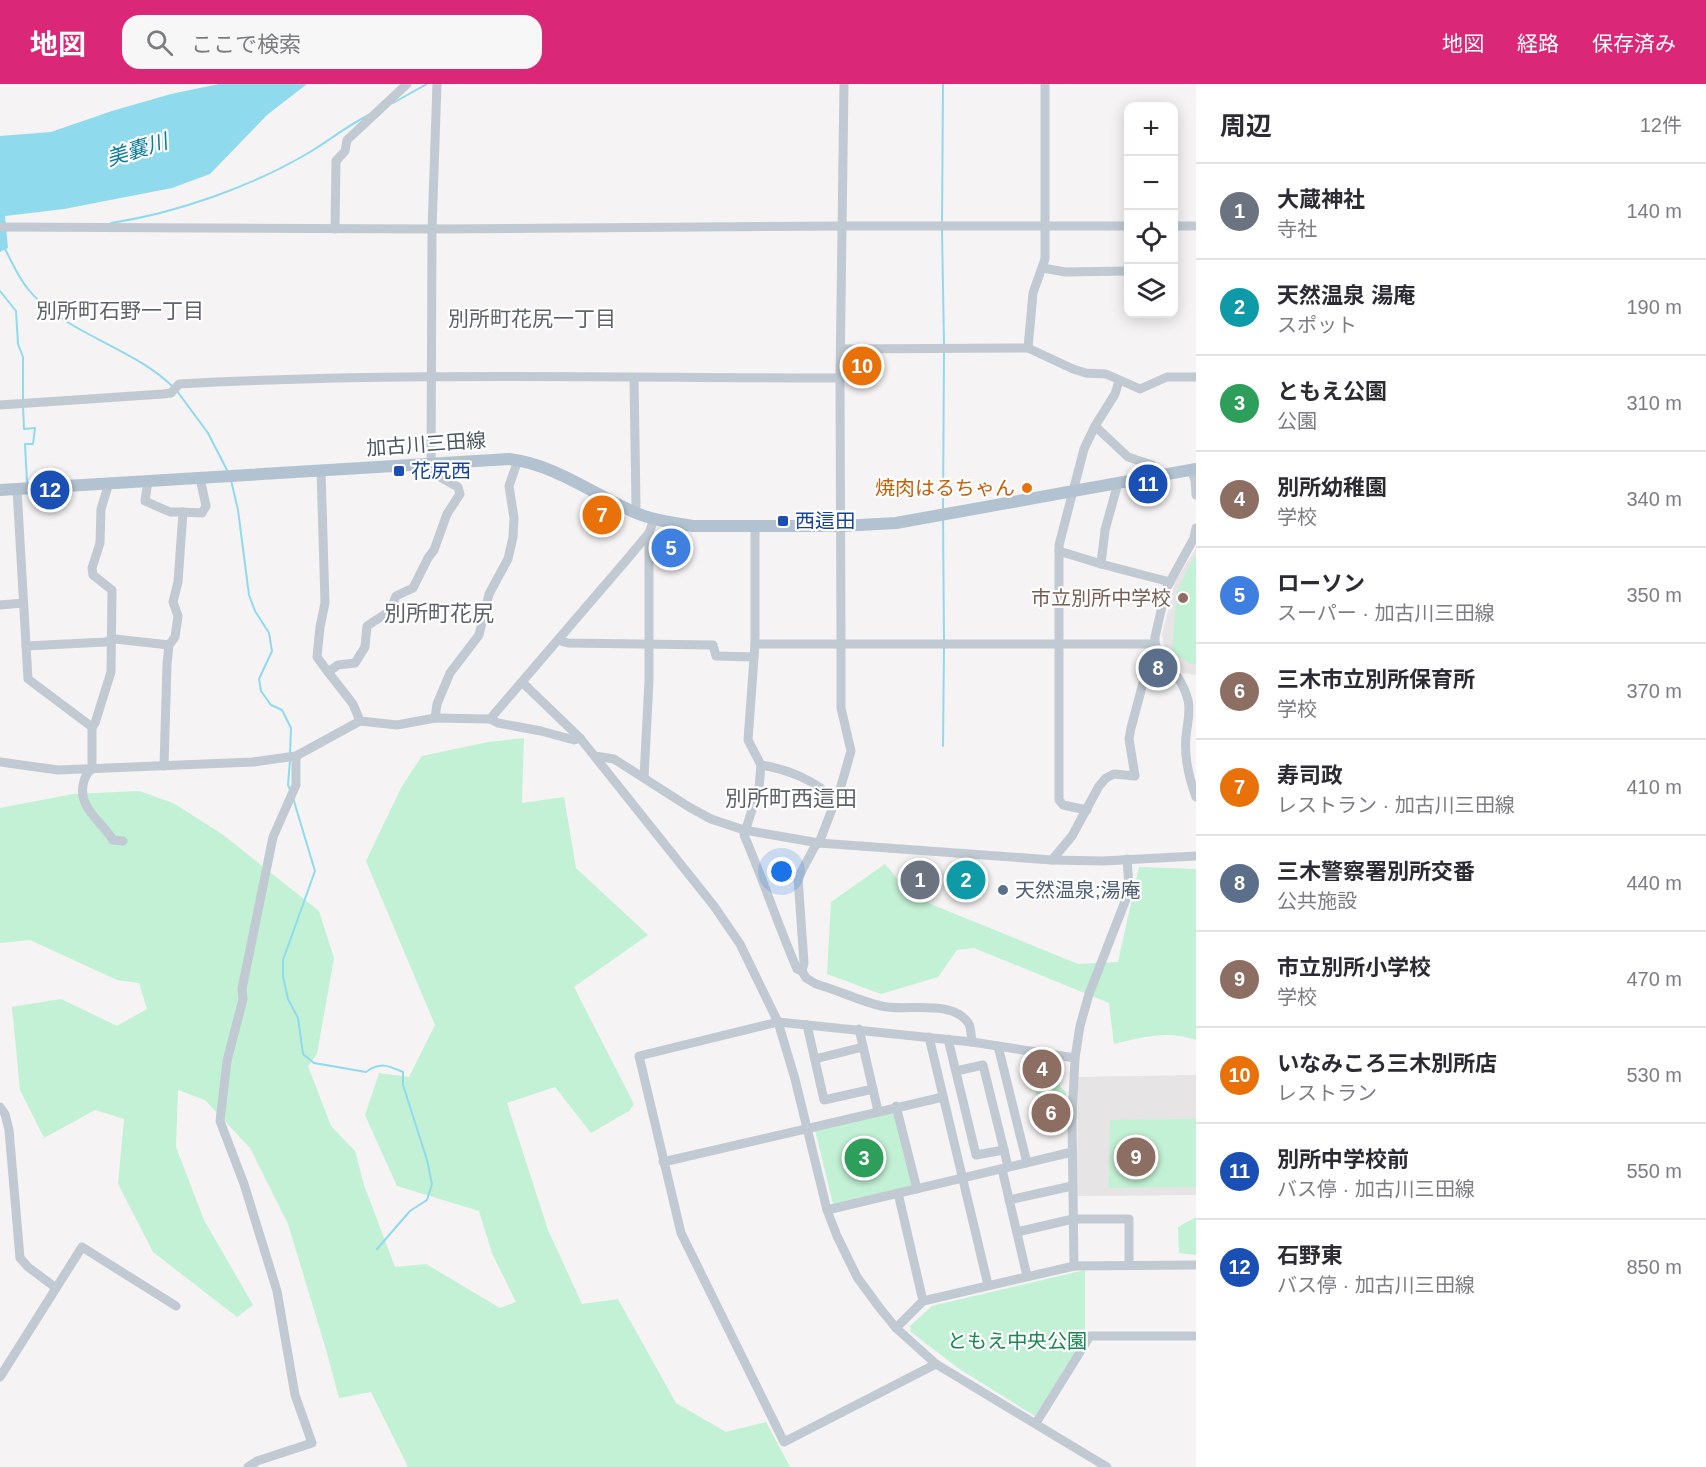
<!DOCTYPE html>
<html lang="ja">
<head>
<meta charset="utf-8">
<style>
	body { margin:0; font-family:Helvetica,"Noto Sans JP",sans-serif; background:#f7f7f7; color:#2b2b33 }
	.controls { position:absolute; right:18px; top:18px; display:grid; overflow:hidden; border-radius:12px; box-shadow:0 3px 15px #0003 }
	.controls button { width:54px; height:54px; display:grid; place-items:center; padding:0; border:0; border-bottom:2px solid #e1e1e2; background:#fff; color:#2b2b33; font:30px sans-serif }
	.you { position:absolute; left:782px; top:788px; width:21px; height:21px; margin:-15px; border:4px solid #fff; border-radius:50%; background:#1a73e8; box-shadow:0 0 0 9px #1a73e833 }
	.badge { display:grid; place-items:center; width:39px; height:39px; border-radius:50%; background:#db2777; color:#fff; font-size:20px; font-weight:700 }
	.pin { position:absolute; translate:-50% -50%; border:3px solid #fff; box-shadow:0 2px 6px #0006 }
	.list { margin:0; padding:0; list-style:none }
	h2 { display:flex; justify-content:space-between; align-items:center; height:78px; margin:0; padding:0 24px; font-size:26px }
	h2 small { font-size:20px; font-weight:400; color:#7c7c81 }
	.list li { display:grid; grid-template-columns:39px 1fr auto; gap:18px; align-items:center; box-sizing:border-box; height:96px; padding:0 24px; border-top:2px solid #e1e1e2 }
	.list b { display:block; font-size:22px; white-space:nowrap }
	.list p { margin:0; font-size:20px; white-space:nowrap; color:#7c7c81 }
	.list em { font-size:20px; font-style:normal; color:#7c7c81 }
	.icon { flex:none; width:33px; height:33px; fill:none; stroke:currentColor; stroke-width:2; stroke-linecap:round; stroke-linejoin:round }
	.map { position:relative; flex:none; width:1196px; height:1383px; overflow:hidden }
	header { display:flex; align-items:center; gap:36px; box-sizing:border-box; height:84px; padding:0 30px; background:#db2777; color:#fff }
	header strong { font-size:28px }
	nav { display:flex; gap:33px; margin-inline-start:auto; font-size:21px }
	.search { width:420px; height:54px; background:#f7f7f7; display:flex; align-items:center; gap:15px; box-sizing:border-box; padding:0 21px; border-radius:18px; color:#7c7c81; font-size:22px }
	main { display:flex }
	aside { flex:1; background:#fff }
	.map>svg:first-child { display:block }
</style>
</head>
<body>
<header>
<strong>地図</strong>
<div class="search"><svg class="icon" aria-label="search" viewBox="0 0 24 24"><circle cx="10" cy="10" r="6"/><path d="M15 15l6 6"/></svg>ここで検索</div>
<nav><a>地図</a><a>経路</a><a>保存済み</a></nav>
</header>
<main>
<div class="map">
<svg width="1196" height="1383" viewBox="0 0 1196 1383">
	<rect width="100%" height="100%" fill="#f5f3f3"/>
	<g fill="#e6e4e5">
		<polygon points="1196,464 1196,591 1183,589 1165,565 1162,551 1175,498"/>
		<polygon points="1196,991 1196,1111 1077,1112 1078,993"/>
	</g>
	<g fill="#c3f1d5">
		<polygon points="1194,473 1196,474 1196,580 1189,579 1172,568 1177,507"/>
		<polygon points="524,654 522,719 564,713 576,784 648,851 574,903 634,1020 629,1027 591,1049 555,1003 507,1019 548,1146 582,1220 618,1215 676,1319 726,1348 766,1338 790,1383 408,1383 371,1308 339,1314 327,1269 288,1140 250,1064 205,1016 178,1006 176,1063 204,1136 253,1221 237,1233 153,1168 118,1100 124,1035 95,1026 44,1054 20,1006 12,923 61,915 117,942 147,925 139,899 117,896 30,856 0,859 0,724 73,710 139,707 173,719 222,750 319,827 334,874 317,970 308,982 331,1042 355,1067 364,1101 395,1183 426,1180 500,1224 516,1218 492,1169 479,1127 397,1102 365,1031 379,989 409,993 435,941 366,777 402,702 422,672 488,658"/>
		<path d="M885 780 906 805 933 821 1078 880 1118 878 1139 783 1196 785V956C1168 946 1142 953 1114 960L1109 919 974 864 957 866 938 893 881 910 827 890 831 818Z"/>
		<polygon points="1033,995 1060,996 1060,1003 1066,1008 1065,1018 1039,1022"/>
		<polygon points="894,1028 913,1102 833,1120 815,1046"/>
		<polygon points="1196,1035 1196,1103 1109,1104 1110,1036"/>
		<polygon points="1196,1133 1196,1171 1179,1169 1178,1143"/>
		<polygon points="1085,1186 1085,1252 1035,1332 958,1284 911,1248 910,1242 932,1222"/>
	</g>
	<polygon fill="#90daee" points="219,0 307,0 267,31 210,90 172,104 64,125 5,132 8,164 0,168 0,52 51,48 112,27 171,10"/>
	<g fill="none" stroke-linecap="round" stroke-linejoin="round">
		<g stroke="#90daee" stroke-width="2">
			<polyline points="393,19 427,0"/>
			<path d="M111 139C177 129 253 102 310 68 330 56 348 41 369 31"/>
			<polyline points="942,140 943,0"/>
			<polyline points="942,146 944,260"/>
			<path d="M5 165C12 178 18 193 28 205 63 249 133 263 173 303"/>
			<polyline points="0,207 16,227 18,260 23,273 23,316"/>
			<polyline points="177,307 208,349 228,388"/>
			<polyline points="23,322 24,345 35,344 33,360 25,360 27,398"/>
			<polyline points="231,396 238,426 249,511 255,527 269,549 272,567 259,595 261,607 271,621 282,626 291,644 290,670"/>
			<polyline points="943,425 944,266"/>
			<polyline points="943,434 944,557"/>
			<polyline points="943,662 944,563"/>
			<polyline points="290,676 288,701 290,706"/>
			<path d="M293 714 315 787 283 876V893L288 915 298 934 303 970 314 979 366 988C380 978 387 981 403 988V1001L427 1076 432 1100 427 1116 410 1127 377 1165"/>
		</g>
		<g stroke="#c1cad2" stroke-width="9">
			<path d="M844 0 840 294 841 560V624L851 667 841 702 819 759 815 762 798 794 804 879 802 887 806 894 816 900C838 906 859 917 881 922 905 928 953 914 969 940 971 944 971 952 972 958"/>
			<polyline points="1174,142 1196,142"/>
			<polyline points="0,143 432,145 844,142 1128,142"/>
			<polyline points="335,145 336,77 345,67 347,56 407,0"/>
			<polyline points="1043,184 1065,188 1128,187"/>
			<polyline points="1028,264 1033,209 1045,175 1045,0"/>
			<polyline points="841,265 1028,264 1073,285 1086,289 1106,290 1140,305 1167,293 1196,293"/>
			<path d="M0 321 163 310 171 309 179 300C399 288 620 294 840 294"/>
			<polyline points="1095,342 1128,373 1152,381 1161,392"/>
			<polyline points="321,386 325,519 320,543 317,573 328,588"/>
			<polyline points="1191,386 1195,396 1196,411"/>
			<polyline points="148,397 145,417 170,428 183,428"/>
			<path d="M17 405 28 595 92 643V685C87 689 86 691 84 697 76 722 101 737 113 756L123 757"/>
			<polyline points="634,428 636,422 634,294"/>
			<path d="M755 443V560L748 656 761 681 759 704 744 751C763 795 778 841 797 885L802 887"/>
			<polyline points="1059,467 1101,480 1170,498"/>
			<polyline points="1101,480 1105,446 1118,399"/>
			<polyline points="0,521 23,519"/>
			<polyline points="558,556 568,559 713,561 716,572 754,573"/>
			<polyline points="755,560 1155,560"/>
			<path d="M1155 560C1164 580 1182 591 1188 616 1191 629 1187 640 1186 653 1184 673 1189 694 1196 713"/>
			<polyline points="26,562 105,558 115,555 169,561"/>
			<polyline points="523,599 580,654 714,822 740,860 778,938 795,995 827,1126 837,1152 857,1193 879,1223 896,1244 936,1280 1107,1383"/>
			<polyline points="435,634 437,620 450,589 479,551 489,510 508,475 513,453 514,434 509,402 518,376"/>
			<polyline points="490,635 629,473 649,449 654,435"/>
			<polyline points="360,637 353,620 328,588 338,581 355,579 365,563 367,542 390,527 396,512 413,504 428,474 434,466 447,430 460,410 458,403 431,388 432,145 437,0"/>
			<polyline points="92,643 95,639 111,588 112,506 93,491 92,484 100,459 101,425 109,399"/>
			<polyline points="595,672 614,675 689,723 711,735 744,746 819,759 1052,776 1103,777 1196,772"/>
			<polyline points="0,678 58,686 253,678 296,672 360,637 397,641 435,634 490,635 498,639 541,647 574,656 580,654"/>
			<path d="M761 681C787 685 818 697 835 717"/>
			<polyline points="164,682 167,580 169,561 175,553 178,532 173,518 178,498 183,428 202,429 206,422 200,394"/>
			<polyline points="644,693 649,597 649,449"/>
			<polyline points="1087,726 1063,721 1059,716 1059,461 1084,365 1095,342 1115,310 1119,297"/>
			<polyline points="1052,776 1072,752 1099,702 1106,694 1114,690 1135,692 1129,655 1131,644 1150,573 1155,560 1155,553 1166,505 1194,454 1196,444"/>
			<polyline points="807,941 824,1016 873,1005"/>
			<polyline points="859,945 878,1027"/>
			<polyline points="929,953 988,1201"/>
			<polyline points="948,955 976,1071 1004,1066 1008,1083"/>
			<polyline points="998,962 1027,1079"/>
			<polyline points="815,975 863,963"/>
			<polyline points="956,987 983,981 1004,1066"/>
			<polyline points="896,1022 917,1105"/>
			<polyline points="0,1023 5,1030 9,1046 20,1174 28,1183 56,1204"/>
			<polyline points="663,1078 943,1013"/>
			<polyline points="1002,1085 1027,1192"/>
			<polyline points="898,1109 923,1217"/>
			<polyline points="1009,1116 1072,1102"/>
			<polyline points="827,1126 1072,1068"/>
			<polyline points="1017,1148 1073,1135 1129,1135 1129,1181"/>
			<polyline points="1074,1182 1072,1036 1075,974 1080,942 1089,910 1126,815 1129,803 1127,775"/>
			<polyline points="896,1244 923,1217 1074,1182 1196,1181"/>
			<polyline points="936,1280 784,1358 681,1149 639,972 778,938 972,958 1075,974"/>
			<polyline points="0,1293 82,1163 176,1222"/>
			<polyline points="1036,1339 1090,1252 1196,1252"/>
			<polyline points="248,1383 257,1377 312,1359 295,1311 277,1207 244,1100 220,1037 227,977 243,915 242,905 273,753 296,701 296,672"/>
		</g>
		<path stroke="#b3c2d1" stroke-width="12" d="M0 406 509 375C554 380 593 410 634 428 652 436 673 439 693 442H841L896 439 1196 385"/>
	</g>
	<g fill="#1a4fb4" stroke="#fff" stroke-width="2">
		<rect x="393" y="381" width="12" height="12" rx="3"/>
		<rect x="777" y="431" width="12" height="12" rx="3"/>
	</g>
	<circle fill="#e8710a" stroke="#fff" stroke-width="2" cx="1027" cy="404" r="6"/>
	<circle fill="#8d6e63" stroke="#fff" stroke-width="2" cx="1183" cy="514" r="6"/>
	<circle fill="#5c6f8a" stroke="#fff" stroke-width="2" cx="1003" cy="806" r="6"/>
	<g text-anchor="middle" stroke-width="4.5" stroke-linejoin="round" paint-order="stroke">
		<g font-size="20" fill="#4a5661" stroke="#fff">
			<text transform="translate(426 360) rotate(-4)" y="7">加古川三田線</text>
		</g>
		<g font-size="20" fill="#164399" stroke="#fff" text-anchor="start">
			<text x="411" y="394">花尻西</text>
			<text x="795" y="444">西這田</text>
		</g>
		<g font-size="20" fill="#c56008" stroke="#fff" text-anchor="end">
			<text x="1015" y="411">焼肉はるちゃん</text>
		</g>
		<g font-size="20" fill="#785e54" stroke="#fff" text-anchor="end">
			<text x="1171" y="521">市立別所中学校</text>
		</g>
		<g font-size="20" fill="#4e5e75" stroke="#fff" text-anchor="start">
			<text x="1015" y="813">天然温泉;湯庵</text>
		</g>
		<g font-size="20" fill="#17864f" stroke="#fff">
			<text x="1017" y="1264">ともえ中央公園</text>
		</g>
		<g font-size="21" font-style="italic" fill="#0c7c9b" stroke="#fff">
			<text transform="translate(137 66) rotate(-17)" y="7">美嚢川</text>
		</g>
		<g font-size="21" fill="#5f6368" stroke="#fff">
			<text x="120" y="234">別所町石野一丁目</text>
			<text x="532" y="242">別所町花尻一丁目</text>
		</g>
		<g font-size="22" fill="#5f6368" stroke="#fff">
			<text x="439" y="537">別所町花尻</text>
			<text x="791" y="722">別所町西這田</text>
		</g>
	</g>
</svg>
<div class="controls">
<button>+</button>
<button>−</button>
<button><svg class="icon" aria-label="locate" viewBox="0 0 24 24"><circle cx="12" cy="12" r="6"/><path d="M12 2v4M12 18v4M2 12h4M18 12h4"/></svg></button>
<button><svg class="icon" aria-label="layers" viewBox="0 0 24 24"><path d="M12 4l9 5-9 5-9-5zM3 14l9 5 9-5"/></svg></button>
</div>
<div class="you"></div>
<div class="pin badge" style="left:920px;top:796px;background:#6b7280">1</div>
<div class="pin badge" style="left:966px;top:796px;background:#0f9aa8">2</div>
<div class="pin badge" style="left:864px;top:1074px;background:#2e9e5b">3</div>
<div class="pin badge" style="left:1042px;top:985px;background:#8d6e63">4</div>
<div class="pin badge" style="left:671px;top:464px;background:#3f7fe0">5</div>
<div class="pin badge" style="left:1051px;top:1029px;background:#8d6e63">6</div>
<div class="pin badge" style="left:602px;top:431px;background:#e8710a">7</div>
<div class="pin badge" style="left:1158px;top:584px;background:#5c6f8a">8</div>
<div class="pin badge" style="left:1136px;top:1073px;background:#8d6e63">9</div>
<div class="pin badge" style="left:862px;top:282px;background:#e8710a">10</div>
<div class="pin badge" style="left:1148px;top:400px;background:#1a4fb4">11</div>
<div class="pin badge" style="left:50px;top:406px;background:#1a4fb4">12</div>
</div>
<aside>
<h2>周辺<small>12件</small></h2>
<ul class="list">
<li><span class="badge" style="background:#6b7280">1</span><div><b>大蔵神社</b><p>寺社</p></div><em>140 m</em></li>
<li><span class="badge" style="background:#0f9aa8">2</span><div><b>天然温泉 湯庵</b><p>スポット</p></div><em>190 m</em></li>
<li><span class="badge" style="background:#2e9e5b">3</span><div><b>ともえ公園</b><p>公園</p></div><em>310 m</em></li>
<li><span class="badge" style="background:#8d6e63">4</span><div><b>別所幼稚園</b><p>学校</p></div><em>340 m</em></li>
<li><span class="badge" style="background:#3f7fe0">5</span><div><b>ローソン</b><p>スーパー · 加古川三田線</p></div><em>350 m</em></li>
<li><span class="badge" style="background:#8d6e63">6</span><div><b>三木市立別所保育所</b><p>学校</p></div><em>370 m</em></li>
<li><span class="badge" style="background:#e8710a">7</span><div><b>寿司政</b><p>レストラン · 加古川三田線</p></div><em>410 m</em></li>
<li><span class="badge" style="background:#5c6f8a">8</span><div><b>三木警察署別所交番</b><p>公共施設</p></div><em>440 m</em></li>
<li><span class="badge" style="background:#8d6e63">9</span><div><b>市立別所小学校</b><p>学校</p></div><em>470 m</em></li>
<li><span class="badge" style="background:#e8710a">10</span><div><b>いなみころ三木別所店</b><p>レストラン</p></div><em>530 m</em></li>
<li><span class="badge" style="background:#1a4fb4">11</span><div><b>別所中学校前</b><p>バス停 · 加古川三田線</p></div><em>550 m</em></li>
<li><span class="badge" style="background:#1a4fb4">12</span><div><b>石野東</b><p>バス停 · 加古川三田線</p></div><em>850 m</em></li>
</ul>
</aside>
</main>
</body>
</html>
